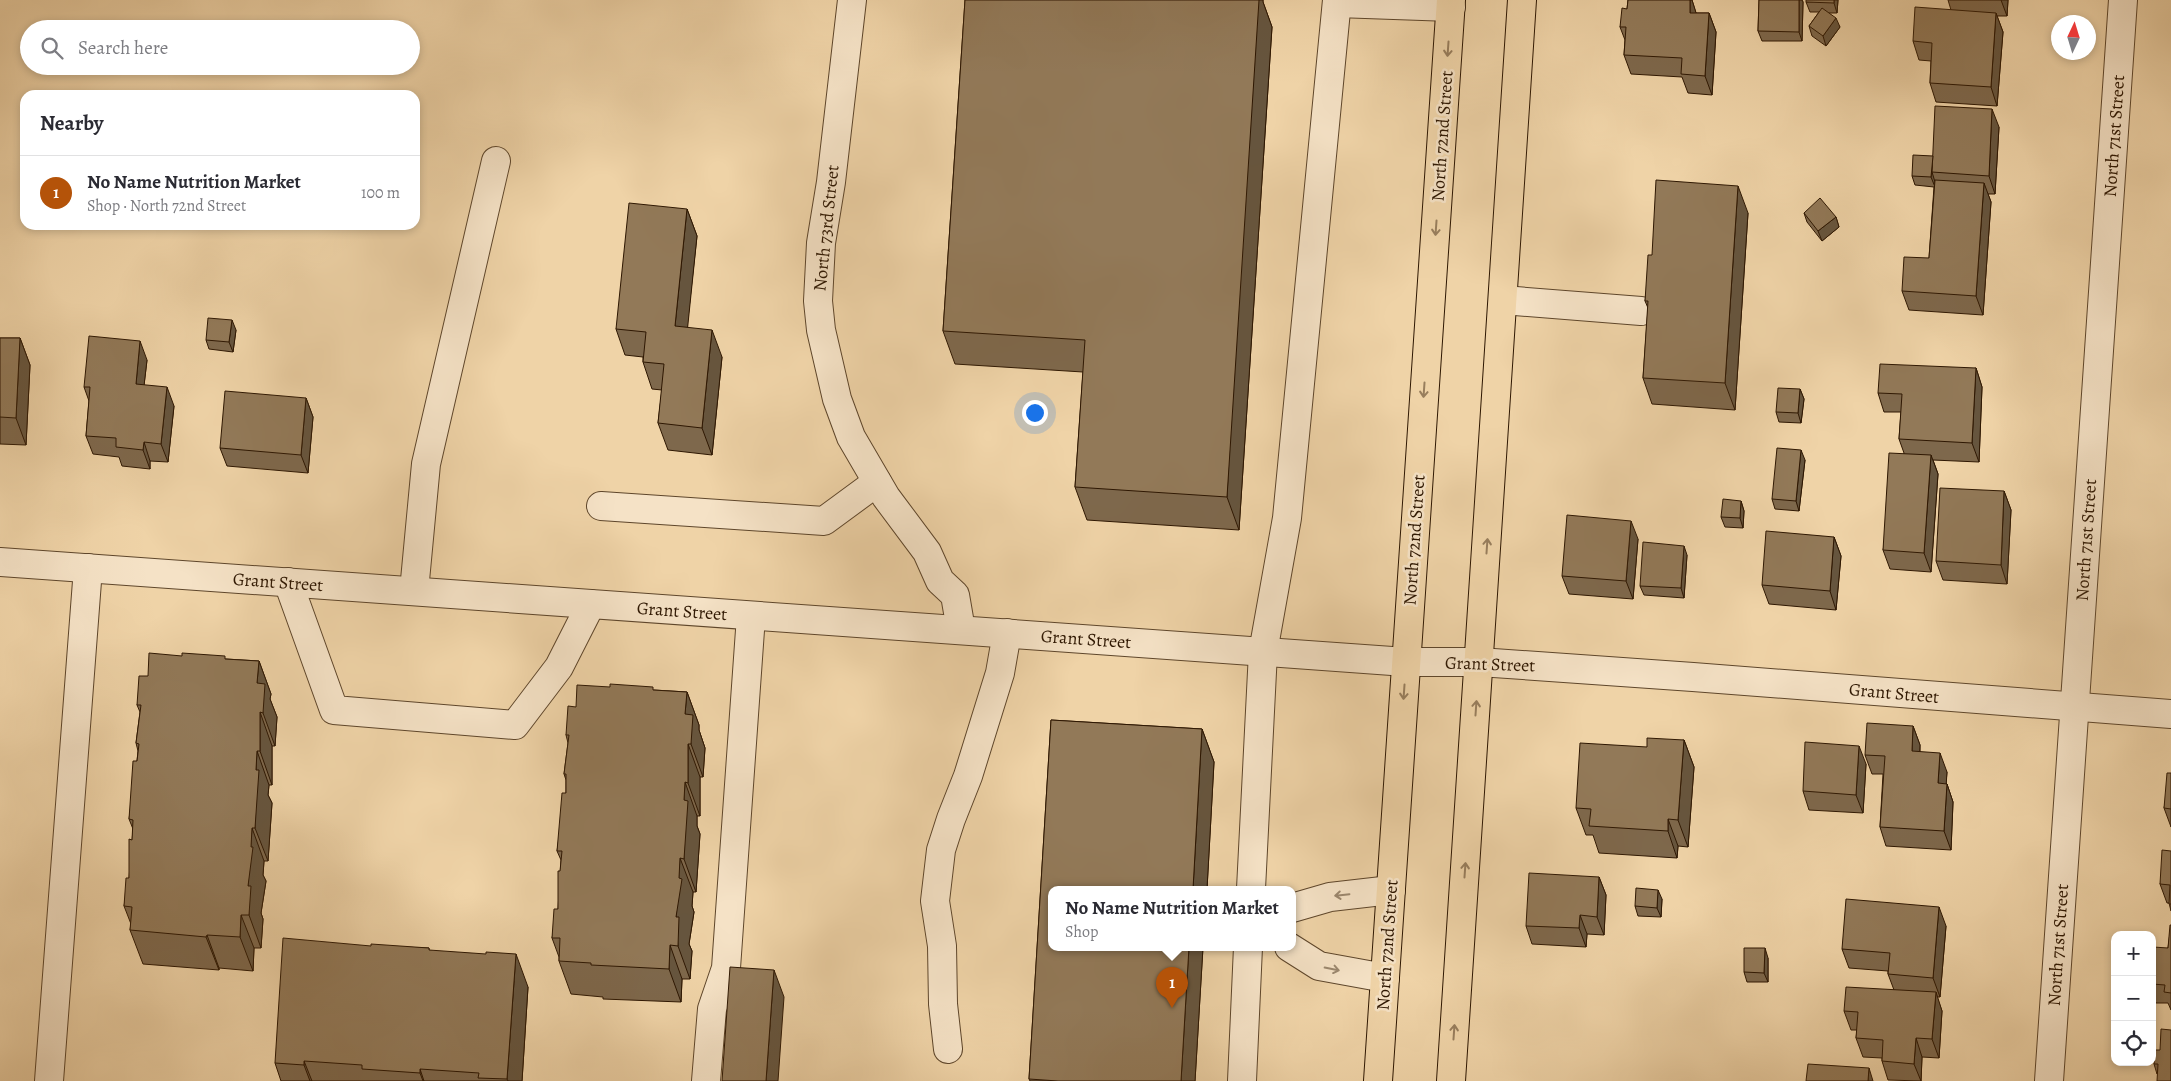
<!DOCTYPE html>
<html lang="en">
<head>
<meta charset="utf-8">
<style>
	body { margin:0; font-family:Alegreya,serif; background:#f2f2f3; color:#2b2b33 }
	.controls { position:absolute; right:15px; bottom:15px; display:grid; overflow:hidden; border-radius:10px; box-shadow:0 2px 8px #0003 }
	.controls button { width:45px; height:45px; display:grid; place-items:center; padding:0; border:0; border-bottom:1px solid #e1e1e2; background:#fff; color:#2b2b33; font:25px sans-serif }
	.compass { position:absolute; left:2051px; top:15px; width:45px; height:45px; border-radius:50%; background:#fff; box-shadow:0 2px 8px #0003; rotate:4deg }
	.you { position:absolute; left:1034px; top:412px; width:18px; height:18px; margin:-12px; border:4px solid #fff; border-radius:50%; background:#1a73e8; box-shadow:0 0 0 8px #1a73e833 }
	.badge { display:grid; place-items:center; width:32px; height:32px; border-radius:50%; background:#b45309; color:#fff; font-size:16px; font-weight:700 }
	.pin { position:absolute; translate:-50% -41px; filter:drop-shadow(0 1px 2px #0008) }
	.pin::after { content:''; position:absolute; top:26px; width:18px; height:15px; background:inherit; clip-path:polygon(0 0,100% 0,50% 100%) }
	.popup { position:absolute; left:1048px; top:886px; width:248px; height:65px; box-sizing:border-box; display:grid; place-content:center; border-radius:10px; background:#fff; filter:drop-shadow(0 1px 4px #0005); font-size:16px; white-space:nowrap; color:#7c7c81 }
	.popup b { font-size:19px; color:#2b2b33 }
	.popup::after { content:''; position:absolute; left:50%; top:100%; margin-left:-10px; border:10px solid transparent; border-top-color:#fff }
	.list { margin:0; padding:0; list-style:none }
	h2 { display:flex; justify-content:space-between; align-items:center; height:65px; margin:0; padding:0 20px; font-size:21px }
	h2 small { font-size:16px; font-weight:400; color:#7c7c81 }
	.list li { display:grid; grid-template-columns:32px 1fr auto; gap:15px; align-items:center; box-sizing:border-box; height:75px; padding:0 20px; border-top:1px solid #e1e1e2 }
	.list b { display:block; font-size:19px; white-space:nowrap }
	.list p { margin:0; font-size:16px; white-space:nowrap; color:#7c7c81 }
	.list em { font-size:16px; font-style:normal; color:#7c7c81 }
	.icon { flex:none; width:28px; height:28px; fill:none; stroke:currentColor; stroke-width:2; stroke-linecap:round; stroke-linejoin:round }
	.map { position:relative; flex:none; width:2171px; height:1081px; overflow:hidden }
	.search { position:absolute; background:#fff; box-shadow:0 2px 8px #0003; left:20px; top:20px; width:400px; height:55px; display:flex; align-items:center; gap:12px; box-sizing:border-box; padding:0 18px; border-radius:28px; color:#7c7c81; font-size:19px }
	.panel { position:absolute; background:#fff; box-shadow:0 2px 8px #0003; left:20px; top:90px; width:400px; height:140px; border-radius:15px }
	.map>svg:first-child { display:block }
</style>
</head>
<body>
<div class="map">
<svg width="2171" height="1081" viewBox="0 0 2171 1081">
	<rect width="100%" height="100%" fill="#efd3a7"/>
	<filter id="stains"><feTurbulence type="fractalNoise" baseFrequency=".004" numOctaves="4"/><feColorMatrix values="0 0 0 0 .2 0 0 0 0 .09 0 0 0 0 .02 0 0 0 .5 -.17"/></filter>
	<radialGradient id="worn" r=".72"><stop offset=".6" stop-color="#630" stop-opacity="0"/><stop offset="1" stop-color="#630" stop-opacity=".3"/></radialGradient>
	<g fill="none" stroke-linecap="round" stroke-linejoin="round">
		<defs>
			<g id="minor">
				<polyline points="852,0 831,182 821,243 818,301 821,330 837,399 851,437 886,497 927,552 940,581 955,595 961,630"/>
				<polyline points="1337,3 1451,7"/>
				<polyline points="1503,300 1641,311"/>
				<polyline points="601,506 824,521 877,482"/>
				<polyline points="0,562 1406,662 1479,662 1693,677 2171,714"/>
				<polyline points="288,582 334,710 515,725 559,667 591,604"/>
				<polyline points="414,591 426,464 496,161"/>
				<polyline points="1251,889 1263,652 1287,518 1337,0"/>
				<polyline points="1292,908 1330,897 1391,890"/>
				<polyline points="1289,947 1319,966 1385,978"/>
				<polyline points="948,1049 943,1004 942,946 935,901 941,850 951,819 968,776 1000,673 1007,633"/>
				<polyline points="49,1081 88,568"/>
				<polyline points="706,1081 712,1009 726,968 751,616"/>
				<polyline points="1242,1081 1248,947"/>
				<polyline points="2049,1081 2123,0"/>
			</g>
			<g id="major">
				<polyline points="1378,1081 1451,0"/>
				<polyline points="1451,1081 1522,0"/>
			</g>
		</defs>
		<use href="#minor" stroke="#5e462b" stroke-width="30"/>
		<use href="#major" stroke="#2e1702" stroke-width="30"/>
		<use href="#minor" stroke="#f5e2c6" stroke-width="28"/>
		<use href="#major" stroke="#efd3a7" stroke-width="28"/>
	</g>
	<g fill="#7e684c" stroke="#2e1702">
		<polygon points="965,0 1263,0 1263,2 1272,27 1239,530 1087,520 1075,487 1083,372 955,364 943,331"/>
		<polygon points="1628,0 1692,0 1696,13 1709,13 1716,32 1712,95 1688,93 1682,77 1631,74 1624,55 1625,40 1620,27 1627,9"/>
		<polygon points="1759,0 1802,0 1803,2 1802,41 1762,41 1758,31"/>
		<polygon points="1838,0 1837,13 1829,13 1840,27 1826,46 1812,36 1809,26 1819,12 1810,12 1806,2"/>
		<polygon points="1948,0 2008,0 2007,16 1997,16 2003,32 1997,106 1936,102 1930,83 1931,61 1919,60 1913,41 1951,10"/>
		<polygon points="1999,127 1995,194 1988,194 1991,202 1983,315 1909,310 1902,291 1929,258 1934,187 1915,185 1912,176 1933,156"/>
		<polygon points="687,209 697,236 687,327 722,357 712,455 668,450 658,423 662,390 652,389 643,362 643,357 625,355 616,329"/>
		<polygon points="1748,213 1735,410 1652,404 1643,378 1648,308 1645,301 1652,255"/>
		<polygon points="1804,213 1836,217 1839,227 1822,241 1807,222"/>
		<polygon points="236,330 233,352 209,349 206,340"/>
		<polygon points="0,338 20,338 30,365 26,445 0,444"/>
		<polygon points="147,360 144,385 174,406 168,462 150,461 150,469 122,466 119,457 93,454 86,436 89,401 84,387"/>
		<polygon points="1976,368 1982,387 1979,462 1933,460 1938,474 1931,572 1890,569 1883,550 1904,453 1899,439 1901,412 1884,412 1878,393"/>
		<polygon points="1800,389 1804,399 1801,423 1779,422 1776,412"/>
		<polygon points="306,398 313,417 308,473 227,466 220,448"/>
		<polygon points="1805,460 1799,511 1775,509 1772,499"/>
		<polygon points="2004,491 2011,510 2007,584 1943,580 1936,561"/>
		<polygon points="1741,501 1744,511 1743,528 1725,527 1721,517"/>
		<polygon points="1834,537 1841,556 1836,610 1769,604 1762,585"/>
		<polygon points="1638,539 1633,599 1569,594 1562,576"/>
		<polygon points="1687,555 1684,598 1644,595 1640,586"/>
		<polygon points="226,659 259,661 271,694 270,699 277,717 275,746 272,746 272,785 269,785 268,795 272,803 268,861 264,861 263,875 266,881 261,913 263,919 261,948 254,948 253,971 219,968 219,970 143,964 130,930 131,924 124,906 129,878 133,829 129,819 137,761 138,751 136,743 140,712 137,705 148,676"/>
		<polygon points="654,690 687,692 699,725 699,730 705,748 703,777 700,777 700,816 697,816 697,826 700,834 696,892 693,892 692,906 694,912 689,944 692,951 690,979 682,979 681,1002 603,999 603,997 571,994 559,961 559,957 552,938 558,909 561,860 557,851 566,793 566,780 564,774 568,743 566,735 576,707"/>
		<polygon points="1051,720 1202,729 1214,762 1207,889 1052,889 1052,947 1203,947 1195,1081 1030,1081 1029,1079"/>
		<polygon points="1913,726 1920,745 1920,752 1947,772 1946,783 1947,784 1953,802 1951,850 1886,846 1880,827 1883,774 1872,774 1865,755"/>
		<polygon points="1684,740 1694,767 1688,847 1678,846 1677,858 1599,853 1593,835 1586,835 1576,808 1647,747"/>
		<polygon points="1866,764 1863,813 1809,810 1803,791"/>
		<polygon points="2171,773 2171,827 2164,808"/>
		<polygon points="2171,851 2171,911 2169,903 2167,903 2160,884"/>
		<polygon points="1599,877 1606,895 1604,935 1587,934 1586,947 1532,944 1526,926"/>
		<polygon points="1662,899 1661,917 1638,916 1635,906"/>
		<polygon points="2171,925 2171,1010 2168,1003 2156,1003 2152,992 2152,954 2168,948"/>
		<polygon points="1946,926 1940,997 1937,997 1942,1011 1939,1058 1922,1057 1921,1081 1888,1080 1882,1061 1882,1058 1863,1057 1856,1038 1857,1030 1851,1030 1844,1011 1894,990 1888,974 1888,971 1849,968 1842,949"/>
		<polygon points="371,946 429,948 429,950 528,987 522,1081 281,1081 275,1063"/>
		<polygon points="1768,958 1768,982 1747,982 1744,972"/>
		<polygon points="2171,1030 2157,1074 2154,1064"/>
	</g>
	<g fill="#66553e" stroke="#2e1702">
		<polygon points="1251,0 1263,0 1263,2 1272,27 1239,530 1227,497"/>
		<polygon points="1690,0 1692,0 1697,16 1690,13"/>
		<polygon points="1799,0 1802,0 1803,2 1802,41 1799,32"/>
		<polygon points="1834,0 1838,0 1837,13 1834,3"/>
		<polygon points="2001,0 2008,0 2007,16"/>
		<polygon points="1709,13 1716,32 1712,95 1705,76"/>
		<polygon points="1996,13 2003,32 1997,106 1991,87"/>
		<polygon points="1836,18 1840,27 1826,46 1823,36"/>
		<polygon points="1992,109 1999,127 1995,194 1989,176"/>
		<polygon points="1933,156 1932,172 1935,182 1935,187 1931,177"/>
		<polygon points="1984,183 1991,202 1983,315 1976,296"/>
		<polygon points="1738,186 1748,213 1735,410 1725,383"/>
		<polygon points="687,209 697,236 685,353 675,326"/>
		<polygon points="1836,217 1839,227 1822,241 1818,231"/>
		<polygon points="232,320 236,330 233,352 229,342"/>
		<polygon points="712,330 722,357 712,455 702,428"/>
		<polygon points="20,338 30,365 26,445 16,418"/>
		<polygon points="140,341 147,360 142,403 136,384"/>
		<polygon points="1976,368 1982,387 1979,462 1972,443"/>
		<polygon points="167,387 174,406 168,462 161,444"/>
		<polygon points="1800,389 1804,399 1801,423 1798,413"/>
		<polygon points="306,398 313,417 308,473 301,455"/>
		<polygon points="144,442 150,461 150,469 143,450"/>
		<polygon points="1801,450 1805,460 1799,511 1796,501"/>
		<polygon points="1931,455 1938,474 1931,572 1924,553"/>
		<polygon points="2004,491 2011,510 2007,584 2001,565"/>
		<polygon points="1741,501 1744,511 1743,528 1740,518"/>
		<polygon points="1631,521 1638,539 1633,599 1626,581"/>
		<polygon points="1834,537 1841,556 1836,610 1830,591"/>
		<polygon points="1684,546 1687,555 1684,598 1681,588"/>
		<polygon points="259,661 271,694 270,699 277,717 275,746 263,713 257,683"/>
		<polygon points="687,692 699,725 699,730 705,748 703,777 691,744 685,714"/>
		<polygon points="260,712 272,746 272,785 260,751"/>
		<polygon points="1913,726 1920,745 1919,770 1912,751"/>
		<polygon points="1202,729 1214,762 1207,889 1193,889"/>
		<polygon points="1684,740 1694,767 1688,847 1678,820"/>
		<polygon points="688,744 700,777 700,816 688,783"/>
		<polygon points="1859,746 1866,764 1863,813 1856,795"/>
		<polygon points="257,751 269,785 268,795 272,803 268,861 255,828 256,770"/>
		<polygon points="1940,753 1947,772 1945,802 1938,783"/>
		<polygon points="685,782 697,816 697,826 700,834 696,892 684,859 684,800"/>
		<polygon points="1947,784 1953,802 1951,850 1944,831"/>
		<polygon points="1668,819 1678,846 1677,858 1668,831"/>
		<polygon points="252,828 264,861 263,875 266,881 261,913 263,919 261,948 249,915 248,886"/>
		<polygon points="680,858 693,892 692,906 694,912 689,944 692,951 690,979 678,946 676,917"/>
		<polygon points="1599,877 1606,895 1604,935 1597,917"/>
		<polygon points="1658,890 1662,899 1661,917 1657,908"/>
		<polygon points="1939,907 1946,926 1940,997 1933,978"/>
		<polygon points="241,915 254,948 253,971 240,937"/>
		<polygon points="1580,915 1587,934 1586,947 1579,928"/>
		<polygon points="207,935 219,968 219,970 206,937"/>
		<polygon points="670,945 682,979 681,1002 669,969"/>
		<polygon points="1189,947 1203,947 1195,1081 1181,1081"/>
		<polygon points="1765,948 1768,958 1768,982 1764,973"/>
		<polygon points="516,954 528,987 522,1081 508,1081 507,1079"/>
		<polygon points="774,970 784,997 778,1081 766,1081"/>
		<polygon points="1936,992 1942,1011 1939,1058 1932,1039"/>
		<polygon points="1916,1038 1922,1057 1921,1081 1914,1064"/>
		<polygon points="304,1061 312,1081 310,1081 304,1065"/>
		<polygon points="1869,1068 1873,1081 1868,1081"/>
		<polygon points="420,1069 424,1081 423,1081 420,1073"/>
	</g>
	<g fill="#927958" stroke="#2e1702">
		<polygon points="965,0 1259,0 1227,497 1075,487 1085,340 943,331"/>
		<polygon points="1628,0 1690,0 1690,13 1709,13 1705,76 1681,74 1682,58 1624,55 1626,27 1620,27 1622,8 1627,9"/>
		<polygon points="1759,0 1799,0 1799,32 1758,31"/>
		<polygon points="1806,0 1834,0 1834,3 1806,2"/>
		<polygon points="1915,7 1996,13 1991,87 1930,83 1932,43 1913,41"/>
		<polygon points="1822,8 1836,18 1823,36 1809,26"/>
		<polygon points="1935,106 1992,109 1989,176 1932,172"/>
		<polygon points="1913,155 1933,156 1931,177 1912,176"/>
		<polygon points="1656,180 1738,186 1725,383 1643,378 1648,301 1645,301 1648,255 1652,255"/>
		<polygon points="1935,180 1984,183 1976,296 1902,291 1904,257 1929,258"/>
		<polygon points="1820,198 1836,217 1818,231 1804,213"/>
		<polygon points="629,203 687,209 675,326 712,330 702,428 658,423 664,364 643,362 646,332 616,329"/>
		<polygon points="208,318 232,320 229,342 206,340"/>
		<polygon points="89,336 140,341 136,384 167,387 161,444 144,442 143,450 116,447 116,438 86,436 90,387 84,387"/>
		<polygon points="0,338 20,338 16,418 0,417"/>
		<polygon points="1880,364 1976,368 1972,443 1899,439 1902,394 1878,393"/>
		<polygon points="1778,388 1800,389 1798,413 1776,412"/>
		<polygon points="225,391 306,398 301,455 220,448"/>
		<polygon points="1777,448 1801,450 1796,501 1772,499"/>
		<polygon points="1889,453 1931,455 1924,553 1883,550"/>
		<polygon points="1940,488 2004,491 2001,565 1936,561"/>
		<polygon points="1723,499 1741,501 1740,518 1721,517"/>
		<polygon points="1567,515 1631,521 1626,581 1562,576"/>
		<polygon points="1766,531 1834,537 1830,591 1762,585"/>
		<polygon points="1643,542 1684,546 1681,588 1640,586"/>
		<polygon points="149,653 182,656 182,653 225,656 225,659 259,661 257,683 265,684 263,713 260,712 260,751 257,751 256,770 259,770 255,828 252,828 251,847 253,847 248,886 251,886 249,915 241,915 240,937 207,935 206,937 130,930 132,907 124,906 126,878 129,878 129,839 132,840 133,820 129,819 133,761 137,761 139,744 136,743 141,705 137,705 139,676 148,676"/>
		<polygon points="610,684 653,687 653,690 687,692 685,714 693,715 691,744 688,744 688,783 685,782 684,800 688,801 684,859 680,858 679,878 682,879 676,917 679,917 678,946 670,945 669,969 591,965 591,963 559,961 560,938 552,938 554,909 558,909 558,871 560,871 562,851 557,851 562,793 566,793 566,774 564,774 569,735 566,735 568,706 576,707 577,685 610,687"/>
		<polygon points="1051,720 1202,729 1193,889 1052,889 1052,947 1189,947 1181,1081 1058,1081 1029,1079"/>
		<polygon points="1867,723 1913,726 1912,751 1940,753 1938,783 1947,784 1944,831 1880,827 1885,756 1865,755"/>
		<polygon points="1647,738 1684,740 1678,820 1668,819 1668,831 1589,826 1591,809 1576,808 1580,743 1647,747"/>
		<polygon points="1805,742 1859,746 1856,795 1803,791"/>
		<polygon points="2167,773 2171,773 2171,809 2164,808"/>
		<polygon points="2162,850 2171,851 2171,904 2169,904 2170,885 2160,884"/>
		<polygon points="1529,873 1599,877 1597,917 1580,915 1579,928 1526,926"/>
		<polygon points="1636,888 1658,890 1657,908 1635,906"/>
		<polygon points="1846,899 1939,907 1933,978 1888,974 1890,953 1842,949"/>
		<polygon points="2170,925 2171,925 2171,993 2164,992 2165,985 2152,984 2153,947 2168,948"/>
		<polygon points="283,938 371,946 371,944 429,948 429,950 486,954 486,952 516,954 507,1079 478,1078 479,1073 420,1069 420,1073 362,1069 362,1065 304,1061 304,1065 275,1063"/>
		<polygon points="1744,948 1765,948 1764,973 1744,972"/>
		<polygon points="730,967 774,970 766,1081 722,1081"/>
		<polygon points="1846,987 1936,992 1932,1039 1916,1038 1914,1064 1882,1061 1883,1040 1856,1038 1858,1012 1844,1011"/>
		<polygon points="2161,1029 2171,1030 2171,1081 2157,1081 2158,1064 2154,1064 2155,1050 2160,1050"/>
		<polygon points="1808,1064 1869,1068 1868,1081 1806,1081"/>
	</g>
	<defs><path id="oneway-shaft" d="M-6 0H5M1.5-3L5.5 0L1.5 3" fill="none" stroke-width="1.6" stroke-linecap="round" stroke-linejoin="round" transform="scale(1.25)"/></defs>
	<g stroke="#987e5d">
		<use href="#oneway-shaft" transform="translate(1448 49) rotate(94)"/>
		<use href="#oneway-shaft" transform="translate(1436 228) rotate(94)"/>
		<use href="#oneway-shaft" transform="translate(1424 390) rotate(94)"/>
		<use href="#oneway-shaft" transform="translate(1487 546) rotate(-86)"/>
		<use href="#oneway-shaft" transform="translate(1404 692) rotate(94)"/>
		<use href="#oneway-shaft" transform="translate(1476 708) rotate(-86)"/>
		<use href="#oneway-shaft" transform="translate(1465 870) rotate(-86)"/>
		<use href="#oneway-shaft" transform="translate(1454 1032) rotate(-86)"/>
	</g>
	<g stroke="#9b876e">
		<use href="#oneway-shaft" transform="translate(1342 895) rotate(174)"/>
		<use href="#oneway-shaft" transform="translate(1332 969) rotate(11)"/>
	</g>
	<g text-anchor="middle" stroke-width="5" stroke-linejoin="round" paint-order="stroke">
		<g font-size="18" fill="#2e1702" stroke="#f5e2c6">
			<text transform="translate(1442 136) rotate(-86)" y="6">North 72nd Street</text>
			<text transform="translate(2114 136) rotate(-86)" y="6">North 71st Street</text>
			<text transform="translate(826 228) rotate(-84)" y="6">North 73rd Street</text>
			<text transform="translate(1414 540) rotate(-86)" y="6">North 72nd Street</text>
			<text transform="translate(2086 540) rotate(-86)" y="6">North 71st Street</text>
			<text transform="translate(278 582) rotate(4)" y="6">Grant Street</text>
			<text transform="translate(682 611) rotate(4)" y="6">Grant Street</text>
			<text transform="translate(1086 639) rotate(4)" y="6">Grant Street</text>
			<text transform="translate(1490 664) rotate(2)" y="6">Grant Street</text>
			<text transform="translate(1894 693) rotate(5)" y="6">Grant Street</text>
			<text transform="translate(1387 945) rotate(-86)" y="6">North 72nd Street</text>
			<text transform="translate(2058 945) rotate(-86)" y="6">North 71st Street</text>
		</g>
	</g>
	<rect width="100%" height="100%" filter="url(#stains)"/>
	<rect width="100%" height="100%" fill="url(#worn)"/>
</svg>
<div class="controls">
<button>+</button>
<button>−</button>
<button><svg class="icon" aria-label="locate" viewBox="0 0 24 24"><circle cx="12" cy="12" r="6"/><path d="M12 2v4M12 18v4M2 12h4M18 12h4"/></svg></button>
</div>
<svg class="compass" viewBox="-18 -18 36 36"><path d="M0-13l5 13h-10z" fill="#e53935"/><path d="M0 13l5-13h-10z" fill="#7c7c81"/></svg>
<div class="you"></div>
<div class="pin badge" style="left:1172px;top:1008px">1</div>
<div class="popup"><b>No Name Nutrition Market</b>Shop</div>
<div class="search"><svg class="icon" aria-label="search" viewBox="0 0 24 24"><circle cx="10" cy="10" r="6"/><path d="M15 15l6 6"/></svg>Search here</div>
<section class="panel">
<h2>Nearby<small></small></h2>
<ul class="list">
<li><span class="badge">1</span><div><b>No Name Nutrition Market</b><p>Shop · North 72nd Street</p></div><em>100 m</em></li>
</ul>
</section>
</div>
</body>
</html>
